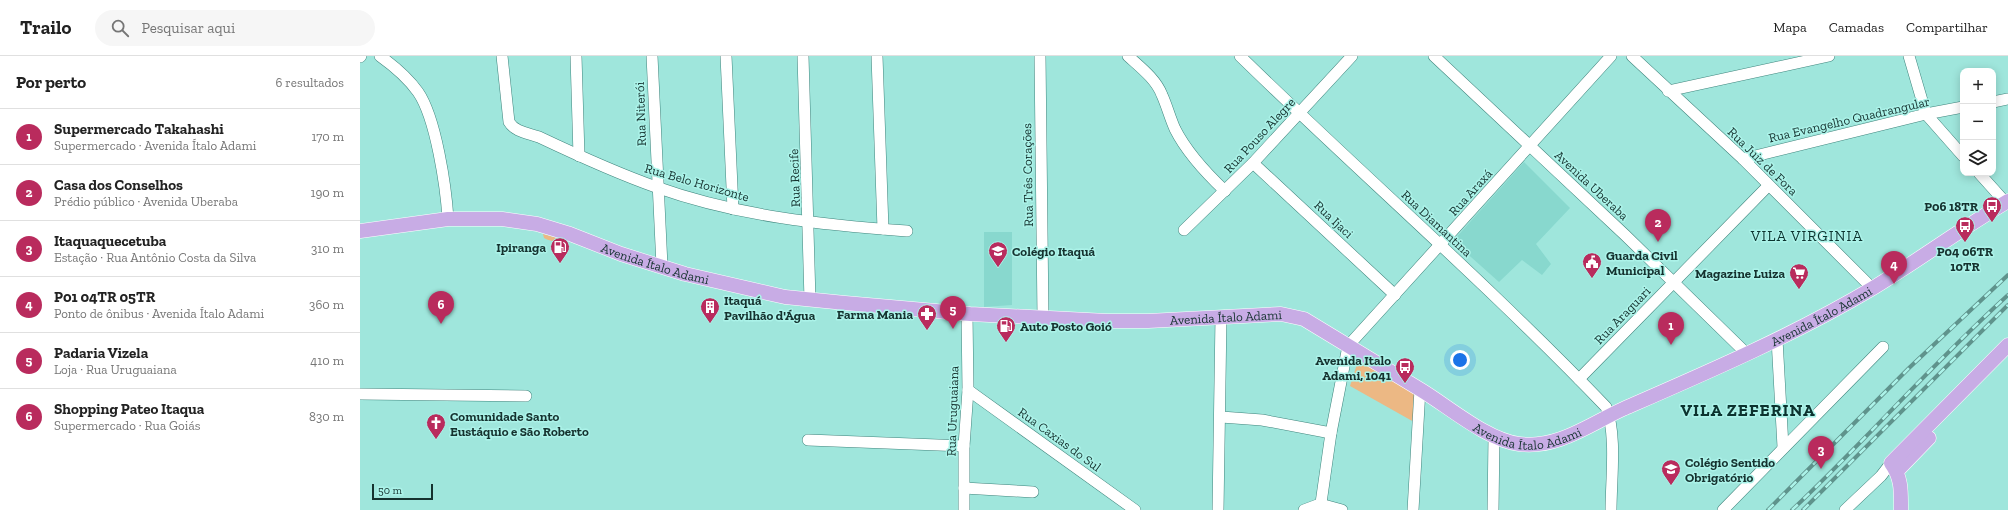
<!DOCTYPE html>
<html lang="pt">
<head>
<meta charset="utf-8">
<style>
	body { margin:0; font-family:"Zilla Slab",serif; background:#f6f6f6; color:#222 }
	.controls { position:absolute; right:12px; top:12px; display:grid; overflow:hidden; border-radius:8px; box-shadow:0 2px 10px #0003 }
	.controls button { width:36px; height:36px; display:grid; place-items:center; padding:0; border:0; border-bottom:1px solid #e0e0e0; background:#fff; color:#222; font:20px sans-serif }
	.scale { position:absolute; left:12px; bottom:10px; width:61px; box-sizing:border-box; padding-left:4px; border:2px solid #15322f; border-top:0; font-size:11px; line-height:14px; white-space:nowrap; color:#15322f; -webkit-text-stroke:3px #acf3e9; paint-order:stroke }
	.you { position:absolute; left:1100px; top:304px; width:14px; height:14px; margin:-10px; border:3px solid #fff; border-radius:50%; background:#1a73e8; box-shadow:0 0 0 6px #1a73e833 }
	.badge { display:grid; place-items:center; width:26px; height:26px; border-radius:50%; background:#b92b5d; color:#fff; font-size:13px; font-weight:700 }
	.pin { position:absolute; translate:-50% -33px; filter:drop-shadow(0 1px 2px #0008) }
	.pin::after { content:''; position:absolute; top:21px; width:14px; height:12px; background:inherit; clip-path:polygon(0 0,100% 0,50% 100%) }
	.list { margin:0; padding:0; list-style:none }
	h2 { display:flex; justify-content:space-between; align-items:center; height:52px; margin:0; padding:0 16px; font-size:17px }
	h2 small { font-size:13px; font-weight:400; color:#767676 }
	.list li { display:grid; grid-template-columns:26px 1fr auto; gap:12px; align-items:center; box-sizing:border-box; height:56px; padding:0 16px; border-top:1px solid #e0e0e0 }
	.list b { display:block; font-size:15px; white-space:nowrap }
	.list p { margin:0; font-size:13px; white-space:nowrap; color:#767676 }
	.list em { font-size:13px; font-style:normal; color:#767676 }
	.icon { flex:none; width:22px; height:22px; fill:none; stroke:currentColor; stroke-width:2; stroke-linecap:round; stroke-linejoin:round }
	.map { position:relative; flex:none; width:1648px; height:454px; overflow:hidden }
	header { display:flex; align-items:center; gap:24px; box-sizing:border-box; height:56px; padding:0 20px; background:#fff; border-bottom:1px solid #e0e0e0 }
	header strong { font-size:19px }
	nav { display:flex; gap:22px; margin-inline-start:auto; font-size:14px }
	.search { width:280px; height:36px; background:#f6f6f6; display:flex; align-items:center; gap:10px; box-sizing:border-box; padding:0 14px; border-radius:22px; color:#767676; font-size:15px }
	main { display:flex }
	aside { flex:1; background:#fff }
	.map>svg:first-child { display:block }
</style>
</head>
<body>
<header>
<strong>Trailo</strong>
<div class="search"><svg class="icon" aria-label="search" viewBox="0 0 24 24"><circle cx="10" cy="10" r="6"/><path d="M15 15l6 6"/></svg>Pesquisar aqui</div>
<nav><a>Mapa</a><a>Camadas</a><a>Compartilhar</a></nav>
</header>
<main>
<aside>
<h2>Por perto<small>6 resultados</small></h2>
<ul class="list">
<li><span class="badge">1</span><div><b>Supermercado Takahashi</b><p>Supermercado · Avenida Ítalo Adami</p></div><em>170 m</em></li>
<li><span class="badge">2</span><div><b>Casa dos Conselhos</b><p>Prédio público · Avenida Uberaba</p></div><em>190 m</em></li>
<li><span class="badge">3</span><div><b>Itaquaquecetuba</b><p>Estação · Rua Antônio Costa da Silva</p></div><em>310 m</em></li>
<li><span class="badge">4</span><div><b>P01 04TR 05TR</b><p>Ponto de ônibus · Avenida Ítalo Adami</p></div><em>360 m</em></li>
<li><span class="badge">5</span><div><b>Padaria Vizela</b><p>Loja · Rua Uruguaiana</p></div><em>410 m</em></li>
<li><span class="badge">6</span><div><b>Shopping Pateo Itaqua</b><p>Supermercado · Rua Goiás</p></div><em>830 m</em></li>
</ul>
</aside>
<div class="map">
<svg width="1648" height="454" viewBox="0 0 1648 454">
	<rect width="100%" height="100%" fill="#9fe6dc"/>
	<g fill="#88d8ce">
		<polygon points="1164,106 1210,152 1176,188 1191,208 1182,219 1162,204 1139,226 1093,185"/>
		<polygon points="624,176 652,176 652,249 624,251"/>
	</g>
	<g fill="#ecb884">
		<path d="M183 178 208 185C200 186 191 186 184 182Z"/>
		<polygon points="999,302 1056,335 1054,366 990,330"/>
	</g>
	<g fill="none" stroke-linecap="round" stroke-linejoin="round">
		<defs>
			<g id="minor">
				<path d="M20 0C34 10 48 22 58 36 76 62 86 131 88 163"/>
				<path d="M142 0 149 66C155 76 168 77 179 81 217 99 256 117 296 131 377 160 463 169 547 175"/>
				<polyline points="216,0 219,100"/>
				<polyline points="292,0 302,210"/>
				<polyline points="366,0 373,153"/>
				<polyline points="443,0 450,244"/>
				<polyline points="517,0 523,173"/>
				<polyline points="680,0 683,262"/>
				<path d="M768 0C780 11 796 23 802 39 807 50 810 62 815 73 827 97 846 117 865 135"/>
				<path d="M880 0C1001 118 1129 229 1246 351 1257 378 1251 424 1251 454"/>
				<polyline points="1074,0 1265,179 1386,297"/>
				<polyline points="1272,0 1383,103 1512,232"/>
				<polyline points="1549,0 1566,58 1603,100"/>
				<polyline points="0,1 1,0"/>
				<polyline points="1308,35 1469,0"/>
				<polyline points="1633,46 1648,43"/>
				<polyline points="1383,103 1566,58 1603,51"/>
				<polyline points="893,107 1035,239"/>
				<polyline points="1619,117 1645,146"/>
				<polyline points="824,174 893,107 992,0"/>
				<polyline points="1417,283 1423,391"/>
				<polyline points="1219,323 1408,130"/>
				<polyline points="608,334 775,454"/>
				<polyline points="0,338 166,340"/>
				<polyline points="861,361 902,364 971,377"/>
				<polyline points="448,384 604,390"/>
				<polyline points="604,432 673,436"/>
				<polyline points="604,454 604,390 608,334 607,258"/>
				<polyline points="858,454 861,261"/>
				<polyline points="944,454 960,448 982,454"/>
				<polyline points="960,454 971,377 988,290 1251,0"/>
				<polyline points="1053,454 1060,333"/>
				<polyline points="1133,454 1134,381"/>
				<polyline points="1363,454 1523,291"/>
				<polyline points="1485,454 1521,420 1531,407"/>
			</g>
			<g id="major">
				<path id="s1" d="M0 175 88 163H142L177 168 210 178 261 198 325 218 425 241 485 247 610 258 747 265H788L921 258 944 263C983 287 1022 310 1061 334 1089 351 1127 384 1159 388 1198 393 1230 368 1263 353 1348 316 1434 279 1513 232 1559 204 1602 172 1648 145"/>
				<polyline points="1537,415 1569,382"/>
				<path d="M1541 454C1541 436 1542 422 1531 407L1648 289"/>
			</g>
		</defs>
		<use href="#minor" stroke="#3f857d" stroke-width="12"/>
		<use href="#major" stroke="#fff" stroke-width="15"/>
		<use href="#minor" stroke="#fff" stroke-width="11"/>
		<use href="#major" stroke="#c8ace5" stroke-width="14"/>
		<defs>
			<g id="rail">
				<polyline points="1408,454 1549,312 1648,219"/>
				<path d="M1432 454C1506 384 1573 307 1648 239"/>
				<polyline points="1443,454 1648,249"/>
			</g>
		</defs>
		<use href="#rail" stroke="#5f938c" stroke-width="4"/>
		<use href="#rail" stroke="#acf3e9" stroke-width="2.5" stroke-dasharray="8" stroke-linecap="butt"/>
	</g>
	<defs>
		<symbol id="bus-pin" viewBox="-11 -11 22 30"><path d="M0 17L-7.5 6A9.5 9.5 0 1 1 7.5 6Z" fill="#b92b5d" stroke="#acf3e9"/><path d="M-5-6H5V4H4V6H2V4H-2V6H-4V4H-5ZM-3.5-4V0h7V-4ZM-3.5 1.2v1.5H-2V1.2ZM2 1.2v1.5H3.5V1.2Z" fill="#fff"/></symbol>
		<symbol id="fuel-pin" viewBox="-11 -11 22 30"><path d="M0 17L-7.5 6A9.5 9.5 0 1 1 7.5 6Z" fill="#b92b5d" stroke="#acf3e9"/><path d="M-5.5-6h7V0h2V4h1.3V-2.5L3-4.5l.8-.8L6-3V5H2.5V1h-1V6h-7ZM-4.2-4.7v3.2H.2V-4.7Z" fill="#fff"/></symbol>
		<symbol id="school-pin" viewBox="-11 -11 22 30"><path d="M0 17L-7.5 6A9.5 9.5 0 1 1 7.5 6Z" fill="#b92b5d" stroke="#acf3e9"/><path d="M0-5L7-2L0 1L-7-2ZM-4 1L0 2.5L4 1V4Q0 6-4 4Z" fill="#fff"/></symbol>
		<symbol id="civic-pin" viewBox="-11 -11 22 30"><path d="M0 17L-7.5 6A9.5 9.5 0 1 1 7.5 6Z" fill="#b92b5d" stroke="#acf3e9"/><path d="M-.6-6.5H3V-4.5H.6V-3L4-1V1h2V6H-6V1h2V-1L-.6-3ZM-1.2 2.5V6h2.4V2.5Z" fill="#fff"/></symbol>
		<symbol id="supermarket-pin" viewBox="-11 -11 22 30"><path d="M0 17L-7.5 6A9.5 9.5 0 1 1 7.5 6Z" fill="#b92b5d" stroke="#acf3e9"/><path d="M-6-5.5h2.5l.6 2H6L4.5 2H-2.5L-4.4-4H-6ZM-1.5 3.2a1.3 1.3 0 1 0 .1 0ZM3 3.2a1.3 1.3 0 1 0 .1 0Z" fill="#fff"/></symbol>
		<symbol id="building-pin" viewBox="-11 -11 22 30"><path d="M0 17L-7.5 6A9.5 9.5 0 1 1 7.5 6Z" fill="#b92b5d" stroke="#acf3e9"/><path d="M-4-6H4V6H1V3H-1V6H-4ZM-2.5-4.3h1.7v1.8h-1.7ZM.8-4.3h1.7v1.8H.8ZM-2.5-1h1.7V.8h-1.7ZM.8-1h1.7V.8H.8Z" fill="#fff"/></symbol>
		<symbol id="pharmacy-pin" viewBox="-11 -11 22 30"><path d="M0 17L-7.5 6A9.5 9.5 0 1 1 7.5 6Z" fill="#b92b5d" stroke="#acf3e9"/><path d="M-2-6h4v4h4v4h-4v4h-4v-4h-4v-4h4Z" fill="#fff"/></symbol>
		<symbol id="church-pin" viewBox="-11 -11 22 30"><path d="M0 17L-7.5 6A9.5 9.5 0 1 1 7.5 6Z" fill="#b92b5d" stroke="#acf3e9"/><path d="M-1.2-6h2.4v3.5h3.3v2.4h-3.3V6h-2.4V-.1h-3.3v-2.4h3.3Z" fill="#fff"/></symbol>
	</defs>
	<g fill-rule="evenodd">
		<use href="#bus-pin" x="1621" y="139" width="22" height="30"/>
		<use href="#bus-pin" x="1594" y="159" width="22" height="30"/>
		<use href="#fuel-pin" x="189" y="180" width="22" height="30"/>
		<use href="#school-pin" x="627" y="184" width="22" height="30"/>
		<use href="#civic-pin" x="1221" y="195" width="22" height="30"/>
		<use href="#supermarket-pin" x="1428" y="206" width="22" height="30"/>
		<use href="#building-pin" x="339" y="240" width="22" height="30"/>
		<use href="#pharmacy-pin" x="556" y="247" width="22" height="30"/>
		<use href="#fuel-pin" x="635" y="259" width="22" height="30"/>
		<use href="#bus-pin" x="1034" y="300" width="22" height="30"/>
		<use href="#church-pin" x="65" y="356" width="22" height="30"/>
		<use href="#school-pin" x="1300" y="402" width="22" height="30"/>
	</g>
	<g text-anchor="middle" stroke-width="3" stroke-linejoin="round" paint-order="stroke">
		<g font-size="13" fill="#15322f" stroke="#acf3e9">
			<text transform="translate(280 58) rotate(-92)" y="5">Rua Niterói</text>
			<text transform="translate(1489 63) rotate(-13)" y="5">Rua Evangelho Quadrangular</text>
			<text transform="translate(899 79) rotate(-47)" y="5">Rua Pouso Alegre</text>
			<text transform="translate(1403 105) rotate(44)" y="5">Rua Juiz de Fora</text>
			<text transform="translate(667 119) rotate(-91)" y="5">Rua Três Corações</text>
			<text transform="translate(434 122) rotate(-92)" y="5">Rua Recife</text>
			<text transform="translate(337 126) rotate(16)" y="5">Rua Belo Horizonte</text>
			<text transform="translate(1232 129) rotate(43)" y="5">Avenida Uberaba</text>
			<text transform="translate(1110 136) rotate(-48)" y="5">Rua Araxá</text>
			<text transform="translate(974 163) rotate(43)" y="5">Rua Ijaci</text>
			<text transform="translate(1077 167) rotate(43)" y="5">Rua Diamantina</text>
			<text dy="5" stroke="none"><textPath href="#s1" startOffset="303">Avenida Ítalo Adami</textPath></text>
			<text transform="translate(1262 259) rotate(-46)" y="5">Rua Araguari</text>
			<text dy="5" stroke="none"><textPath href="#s1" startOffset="1538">Avenida Ítalo Adami</textPath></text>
			<text dy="5" stroke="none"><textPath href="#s1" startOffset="879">Avenida Ítalo Adami</textPath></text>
			<text transform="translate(592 355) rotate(-88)" y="5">Rua Uruguaiana</text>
			<text dy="5" stroke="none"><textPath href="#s1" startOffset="1215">Avenida Ítalo Adami</textPath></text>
			<text transform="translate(700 383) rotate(36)" y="5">Rua Caxias do Sul</text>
		</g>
		<g font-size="13" font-weight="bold" fill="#15322f" stroke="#acf3e9" text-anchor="start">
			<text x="1618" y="155" text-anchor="end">P06 18TR</text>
			<text x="186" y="196" text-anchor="end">Ipiranga</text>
			<text x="652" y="200">Colégio Itaquá</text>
			<text x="1605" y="200" text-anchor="middle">P04 06TR<tspan x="1605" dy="15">10TR</tspan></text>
			<text x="1246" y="204">Guarda Civil<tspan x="1246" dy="15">Municipal</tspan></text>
			<text x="1425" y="222" text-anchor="end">Magazine Luiza</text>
			<text x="364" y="249">Itaquá<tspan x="364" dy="15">Pavilhão d'Água</tspan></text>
			<text x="553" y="263" text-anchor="end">Farma Mania</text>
			<text x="660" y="275">Auto Posto Goió</text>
			<text x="1031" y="309" text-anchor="end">Avenida Italo<tspan x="1031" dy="15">Adami, 1041</tspan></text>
			<text x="90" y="365">Comunidade Santo<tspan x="90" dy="15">Eustáquio e São Roberto</tspan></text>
			<text x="1325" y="411">Colégio Sentido<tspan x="1325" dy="15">Obrigatório</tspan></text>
		</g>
		<g font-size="15" letter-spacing="1" fill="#0c332f" stroke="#acf3e9">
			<text x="1447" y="185">VILA VIRGINIA</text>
		</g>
		<g font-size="17" font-weight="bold" letter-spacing="1" fill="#0c332f" stroke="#acf3e9">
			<text x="1388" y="360">VILA ZEFERINA</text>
		</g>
	</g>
</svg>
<div class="controls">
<button>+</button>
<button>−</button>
<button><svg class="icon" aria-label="layers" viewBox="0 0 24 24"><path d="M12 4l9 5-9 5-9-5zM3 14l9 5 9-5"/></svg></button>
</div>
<div class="scale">50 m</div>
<div class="you"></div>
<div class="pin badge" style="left:1311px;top:289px">1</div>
<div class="pin badge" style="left:1298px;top:186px">2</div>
<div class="pin badge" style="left:1461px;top:413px">3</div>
<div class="pin badge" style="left:1534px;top:228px">4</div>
<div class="pin badge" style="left:593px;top:273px">5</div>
<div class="pin badge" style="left:81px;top:268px">6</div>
</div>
</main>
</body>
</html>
